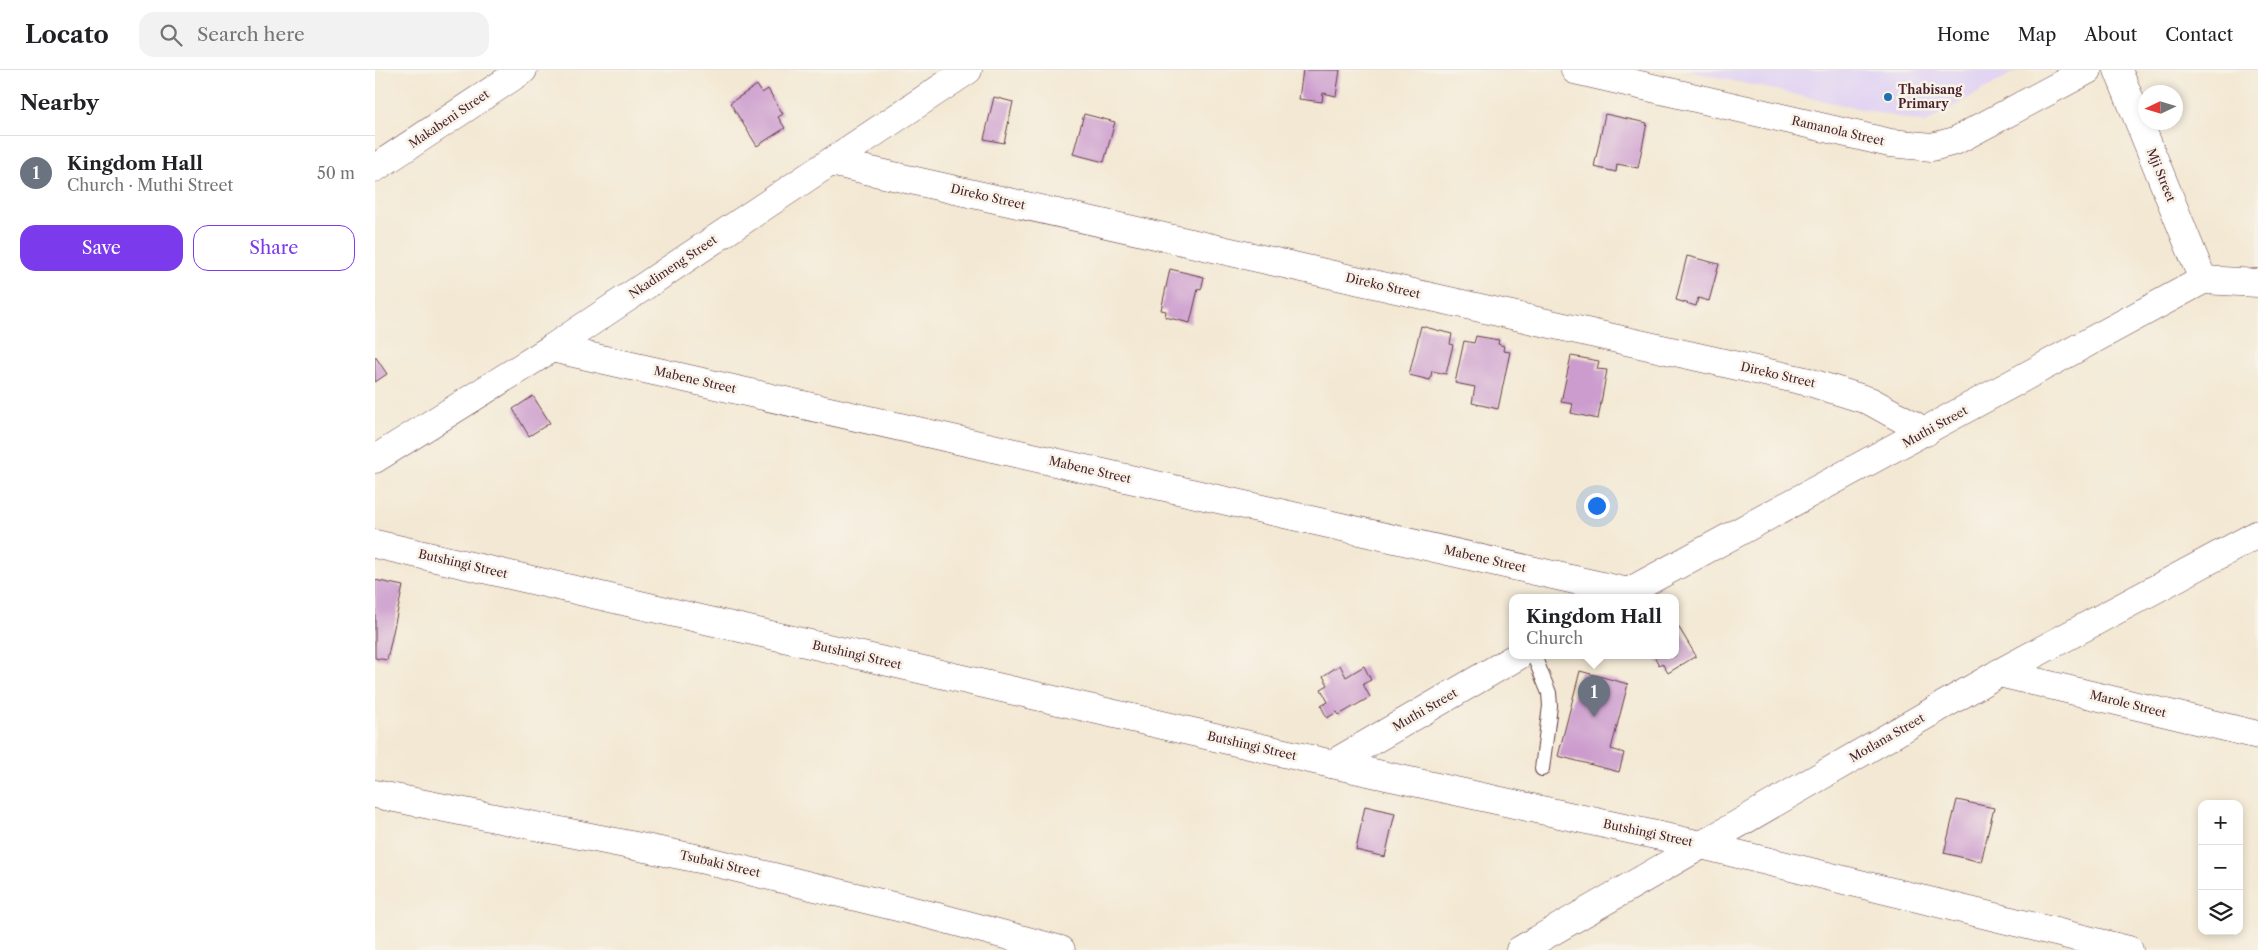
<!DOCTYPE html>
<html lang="en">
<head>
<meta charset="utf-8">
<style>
	body { margin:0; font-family:"Libre Caslon Text",serif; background:#f2f2f2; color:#202124 }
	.controls { position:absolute; right:15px; bottom:15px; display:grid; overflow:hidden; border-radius:10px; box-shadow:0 2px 8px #0003 }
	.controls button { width:45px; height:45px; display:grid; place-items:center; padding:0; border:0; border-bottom:1px solid #e0e0e0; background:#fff; color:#202124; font:25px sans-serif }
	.compass { position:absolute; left:1763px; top:15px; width:45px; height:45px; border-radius:50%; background:#fff; box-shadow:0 2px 8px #0003; rotate:266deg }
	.you { position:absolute; left:1221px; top:435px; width:18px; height:18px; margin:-12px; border:4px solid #fff; border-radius:50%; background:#1a73e8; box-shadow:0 0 0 8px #1a73e833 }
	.badge { display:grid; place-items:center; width:32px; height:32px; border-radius:50%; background:#7c3aed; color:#fff; font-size:16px; font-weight:700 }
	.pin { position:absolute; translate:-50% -41px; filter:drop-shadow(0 1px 2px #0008) }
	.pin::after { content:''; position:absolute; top:26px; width:18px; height:15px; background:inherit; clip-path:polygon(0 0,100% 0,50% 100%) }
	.popup { position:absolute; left:1134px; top:524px; width:170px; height:65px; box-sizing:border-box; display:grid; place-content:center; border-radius:10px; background:#fff; filter:drop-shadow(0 1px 4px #0005); font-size:16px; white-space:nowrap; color:#757577 }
	.popup b { font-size:19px; color:#202124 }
	.popup::after { content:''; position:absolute; left:50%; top:100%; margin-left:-10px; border:10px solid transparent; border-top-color:#fff }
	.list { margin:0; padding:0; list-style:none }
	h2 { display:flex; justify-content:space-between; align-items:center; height:65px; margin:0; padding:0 20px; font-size:21px }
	h2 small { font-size:16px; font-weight:400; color:#757577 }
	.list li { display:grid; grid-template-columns:32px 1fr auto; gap:15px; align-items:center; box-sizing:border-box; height:75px; padding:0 20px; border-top:1px solid #e0e0e0 }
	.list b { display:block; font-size:19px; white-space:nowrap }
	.list p { margin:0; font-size:16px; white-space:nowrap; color:#757577 }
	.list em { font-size:16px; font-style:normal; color:#757577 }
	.actions { display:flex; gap:10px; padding:15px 20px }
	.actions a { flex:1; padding:11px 0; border:1px solid #7c3aed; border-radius:15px; text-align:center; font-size:18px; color:#7c3aed }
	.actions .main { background:#7c3aed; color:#fff }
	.icon { flex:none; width:28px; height:28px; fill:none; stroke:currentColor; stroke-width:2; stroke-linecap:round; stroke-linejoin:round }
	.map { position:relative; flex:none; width:1883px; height:880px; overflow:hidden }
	header { display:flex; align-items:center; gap:30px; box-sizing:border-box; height:70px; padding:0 25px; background:#fff; border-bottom:1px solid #e0e0e0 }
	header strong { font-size:24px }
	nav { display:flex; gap:28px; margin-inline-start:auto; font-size:18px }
	.search { width:350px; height:45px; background:#f2f2f2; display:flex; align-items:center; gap:12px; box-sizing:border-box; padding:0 18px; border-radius:15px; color:#757577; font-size:19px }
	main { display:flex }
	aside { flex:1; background:#fff }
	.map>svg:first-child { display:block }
</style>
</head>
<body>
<header>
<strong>Locato</strong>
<div class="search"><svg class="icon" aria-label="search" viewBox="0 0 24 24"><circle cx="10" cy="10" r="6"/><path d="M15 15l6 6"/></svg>Search here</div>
<nav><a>Home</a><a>Map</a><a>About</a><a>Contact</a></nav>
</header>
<main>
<aside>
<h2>Nearby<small></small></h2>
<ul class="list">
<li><span class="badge" style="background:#6b7280">1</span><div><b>Kingdom Hall</b><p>Church · Muthi Street</p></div><em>50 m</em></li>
</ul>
<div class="actions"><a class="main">Save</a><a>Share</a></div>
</aside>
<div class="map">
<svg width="1883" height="880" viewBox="0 0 1883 880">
	<rect width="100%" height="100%" fill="#f7f3e8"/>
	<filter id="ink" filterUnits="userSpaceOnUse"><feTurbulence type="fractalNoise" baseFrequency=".02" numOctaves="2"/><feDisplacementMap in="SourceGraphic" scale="10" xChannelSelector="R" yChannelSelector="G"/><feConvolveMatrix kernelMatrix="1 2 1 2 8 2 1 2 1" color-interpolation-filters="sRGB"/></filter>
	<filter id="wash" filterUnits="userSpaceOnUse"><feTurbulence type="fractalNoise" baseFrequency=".0096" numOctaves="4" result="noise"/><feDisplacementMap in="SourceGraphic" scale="20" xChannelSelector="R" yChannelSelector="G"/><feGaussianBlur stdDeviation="1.12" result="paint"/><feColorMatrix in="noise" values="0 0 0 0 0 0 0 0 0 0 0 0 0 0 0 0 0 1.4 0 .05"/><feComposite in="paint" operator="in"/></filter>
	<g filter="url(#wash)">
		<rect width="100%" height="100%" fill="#f3e8d3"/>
		<polygon fill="#e2d4f3" points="1308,0 1643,0 1550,53"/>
		<g id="blocks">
			<g fill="#cc9cce">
				<polygon points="928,0 965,0 961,26 948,23 947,32 924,29"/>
				<polygon points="382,15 387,23 393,19 408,44 403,47 410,58 382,76 355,33"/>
				<polygon points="619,27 638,32 629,73 609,69"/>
				<polygon points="709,44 740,52 729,92 698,84"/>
				<polygon points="1230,44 1272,53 1263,98 1242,94 1241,102 1219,97"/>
				<polygon points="1312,186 1344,194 1334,231 1323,228 1321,236 1301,230"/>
				<polygon points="795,199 829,207 826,220 823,219 815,253 790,247 791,241 786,240"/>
				<polygon points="1046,256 1077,264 1075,274 1078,275 1071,304 1057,301 1055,310 1034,305"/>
				<polygon points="1101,266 1124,270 1123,274 1129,276 1128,281 1135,282 1123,339 1097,333 1100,317 1080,313 1089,271 1099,273"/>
				<polygon points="0,286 12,304 0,312"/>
				<polygon points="1196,286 1224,291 1222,299 1232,300 1223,349 1196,343 1198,334 1186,332"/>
				<polygon points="158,326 175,353 154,366 138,339"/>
				<polygon points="0,510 28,516 12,590 0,588"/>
				<polygon points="1300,551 1321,586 1293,603 1287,593 1284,595 1279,586 1300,586"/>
				<polygon points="965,595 971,607 989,596 996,610 988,614 995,627 964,645 962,642 952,648 946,636 953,632 946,619 953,615 948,606"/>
				<polygon points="1205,601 1253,614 1236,679 1249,683 1244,702 1183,686"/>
				<polygon points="1582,730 1619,738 1606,792 1569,783"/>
				<polygon points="990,736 1020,743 1010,787 981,780"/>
			</g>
		</g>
	</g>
	<g filter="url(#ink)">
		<use href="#blocks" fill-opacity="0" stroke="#633d44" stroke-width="1"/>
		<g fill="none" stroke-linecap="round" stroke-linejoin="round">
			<defs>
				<polyline id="lane" points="1159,586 1174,623 1175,636 1167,699"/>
				<g id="street">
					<polyline points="1200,0 1515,73 1557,77 1580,71 1713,0"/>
					<polyline points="1743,0 1828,210"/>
					<polyline points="456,92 1434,312 1495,331 1551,362"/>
					<polyline points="0,98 148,0"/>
					<polyline points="177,278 1253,522"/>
					<polyline points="0,389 177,278 593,0"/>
					<polyline points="0,474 957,694 1326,775 1754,880"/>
					<polyline points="1242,528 1828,210 1883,213"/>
					<polyline points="1624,603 1883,665"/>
					<polyline points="957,694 1143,586"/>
					<polyline points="0,724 325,789 559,846 686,880"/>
					<polyline points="1145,880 1624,603 1883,464"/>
				</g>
			</defs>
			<use href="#lane" stroke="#633d44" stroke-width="16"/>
			<use href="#street" stroke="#633d44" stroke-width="29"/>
			<use href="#lane" stroke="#fff" stroke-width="14"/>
			<use href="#street" stroke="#fff" stroke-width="28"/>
		</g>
	</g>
	<circle fill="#1f6fb2" stroke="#f7f3e8" stroke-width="2" cx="1513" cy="27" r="5"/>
	<g text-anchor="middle" stroke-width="5" stroke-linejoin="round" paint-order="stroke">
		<g font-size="12" font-weight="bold" fill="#4a1f2b" stroke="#f7f3e8" text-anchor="start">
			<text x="1523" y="24">Thabisang<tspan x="1523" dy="14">Primary</tspan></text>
		</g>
		<g font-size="12" fill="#4a1f2b" stroke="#f7f3e8">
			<text transform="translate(74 49) rotate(-34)" y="4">Makabeni Street</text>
			<text transform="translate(1463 61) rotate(13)" y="4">Ramanola Street</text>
			<text transform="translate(1786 105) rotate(68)" y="4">Mji Street</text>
			<text transform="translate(613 127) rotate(13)" y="4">Direko Street</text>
			<text transform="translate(298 197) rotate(-34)" y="4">Nkadimeng Street</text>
			<text transform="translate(1008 216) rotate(13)" y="4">Direko Street</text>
			<text transform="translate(1403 305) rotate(13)" y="4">Direko Street</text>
			<text transform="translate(320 310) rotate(13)" y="4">Mabene Street</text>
			<text transform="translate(1560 357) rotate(-29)" y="4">Muthi Street</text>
			<text transform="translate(715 400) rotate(13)" y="4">Mabene Street</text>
			<text transform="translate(1110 489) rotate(13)" y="4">Mabene Street</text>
			<text transform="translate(88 494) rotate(13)" y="4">Butshingi Street</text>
			<text transform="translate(482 585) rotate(13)" y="4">Butshingi Street</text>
			<text transform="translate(1753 634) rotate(14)" y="4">Marole Street</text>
			<text transform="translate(1050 640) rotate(-30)" y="4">Muthi Street</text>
			<text transform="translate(1512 668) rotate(-30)" y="4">Motlana Street</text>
			<text transform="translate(877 676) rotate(13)" y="4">Butshingi Street</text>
			<text transform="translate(1273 763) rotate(12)" y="4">Butshingi Street</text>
			<text transform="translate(345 794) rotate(13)" y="4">Tsubaki Street</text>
		</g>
	</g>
</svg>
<div class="controls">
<button>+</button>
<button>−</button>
<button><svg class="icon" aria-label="layers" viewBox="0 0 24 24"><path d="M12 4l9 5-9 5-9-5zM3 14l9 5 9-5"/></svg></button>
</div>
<svg class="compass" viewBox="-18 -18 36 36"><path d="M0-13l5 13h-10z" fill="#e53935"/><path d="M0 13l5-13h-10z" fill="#757577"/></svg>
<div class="you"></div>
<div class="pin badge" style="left:1219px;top:647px;background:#6b7280">1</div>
<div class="popup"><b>Kingdom Hall</b>Church</div>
</div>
</main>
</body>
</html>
